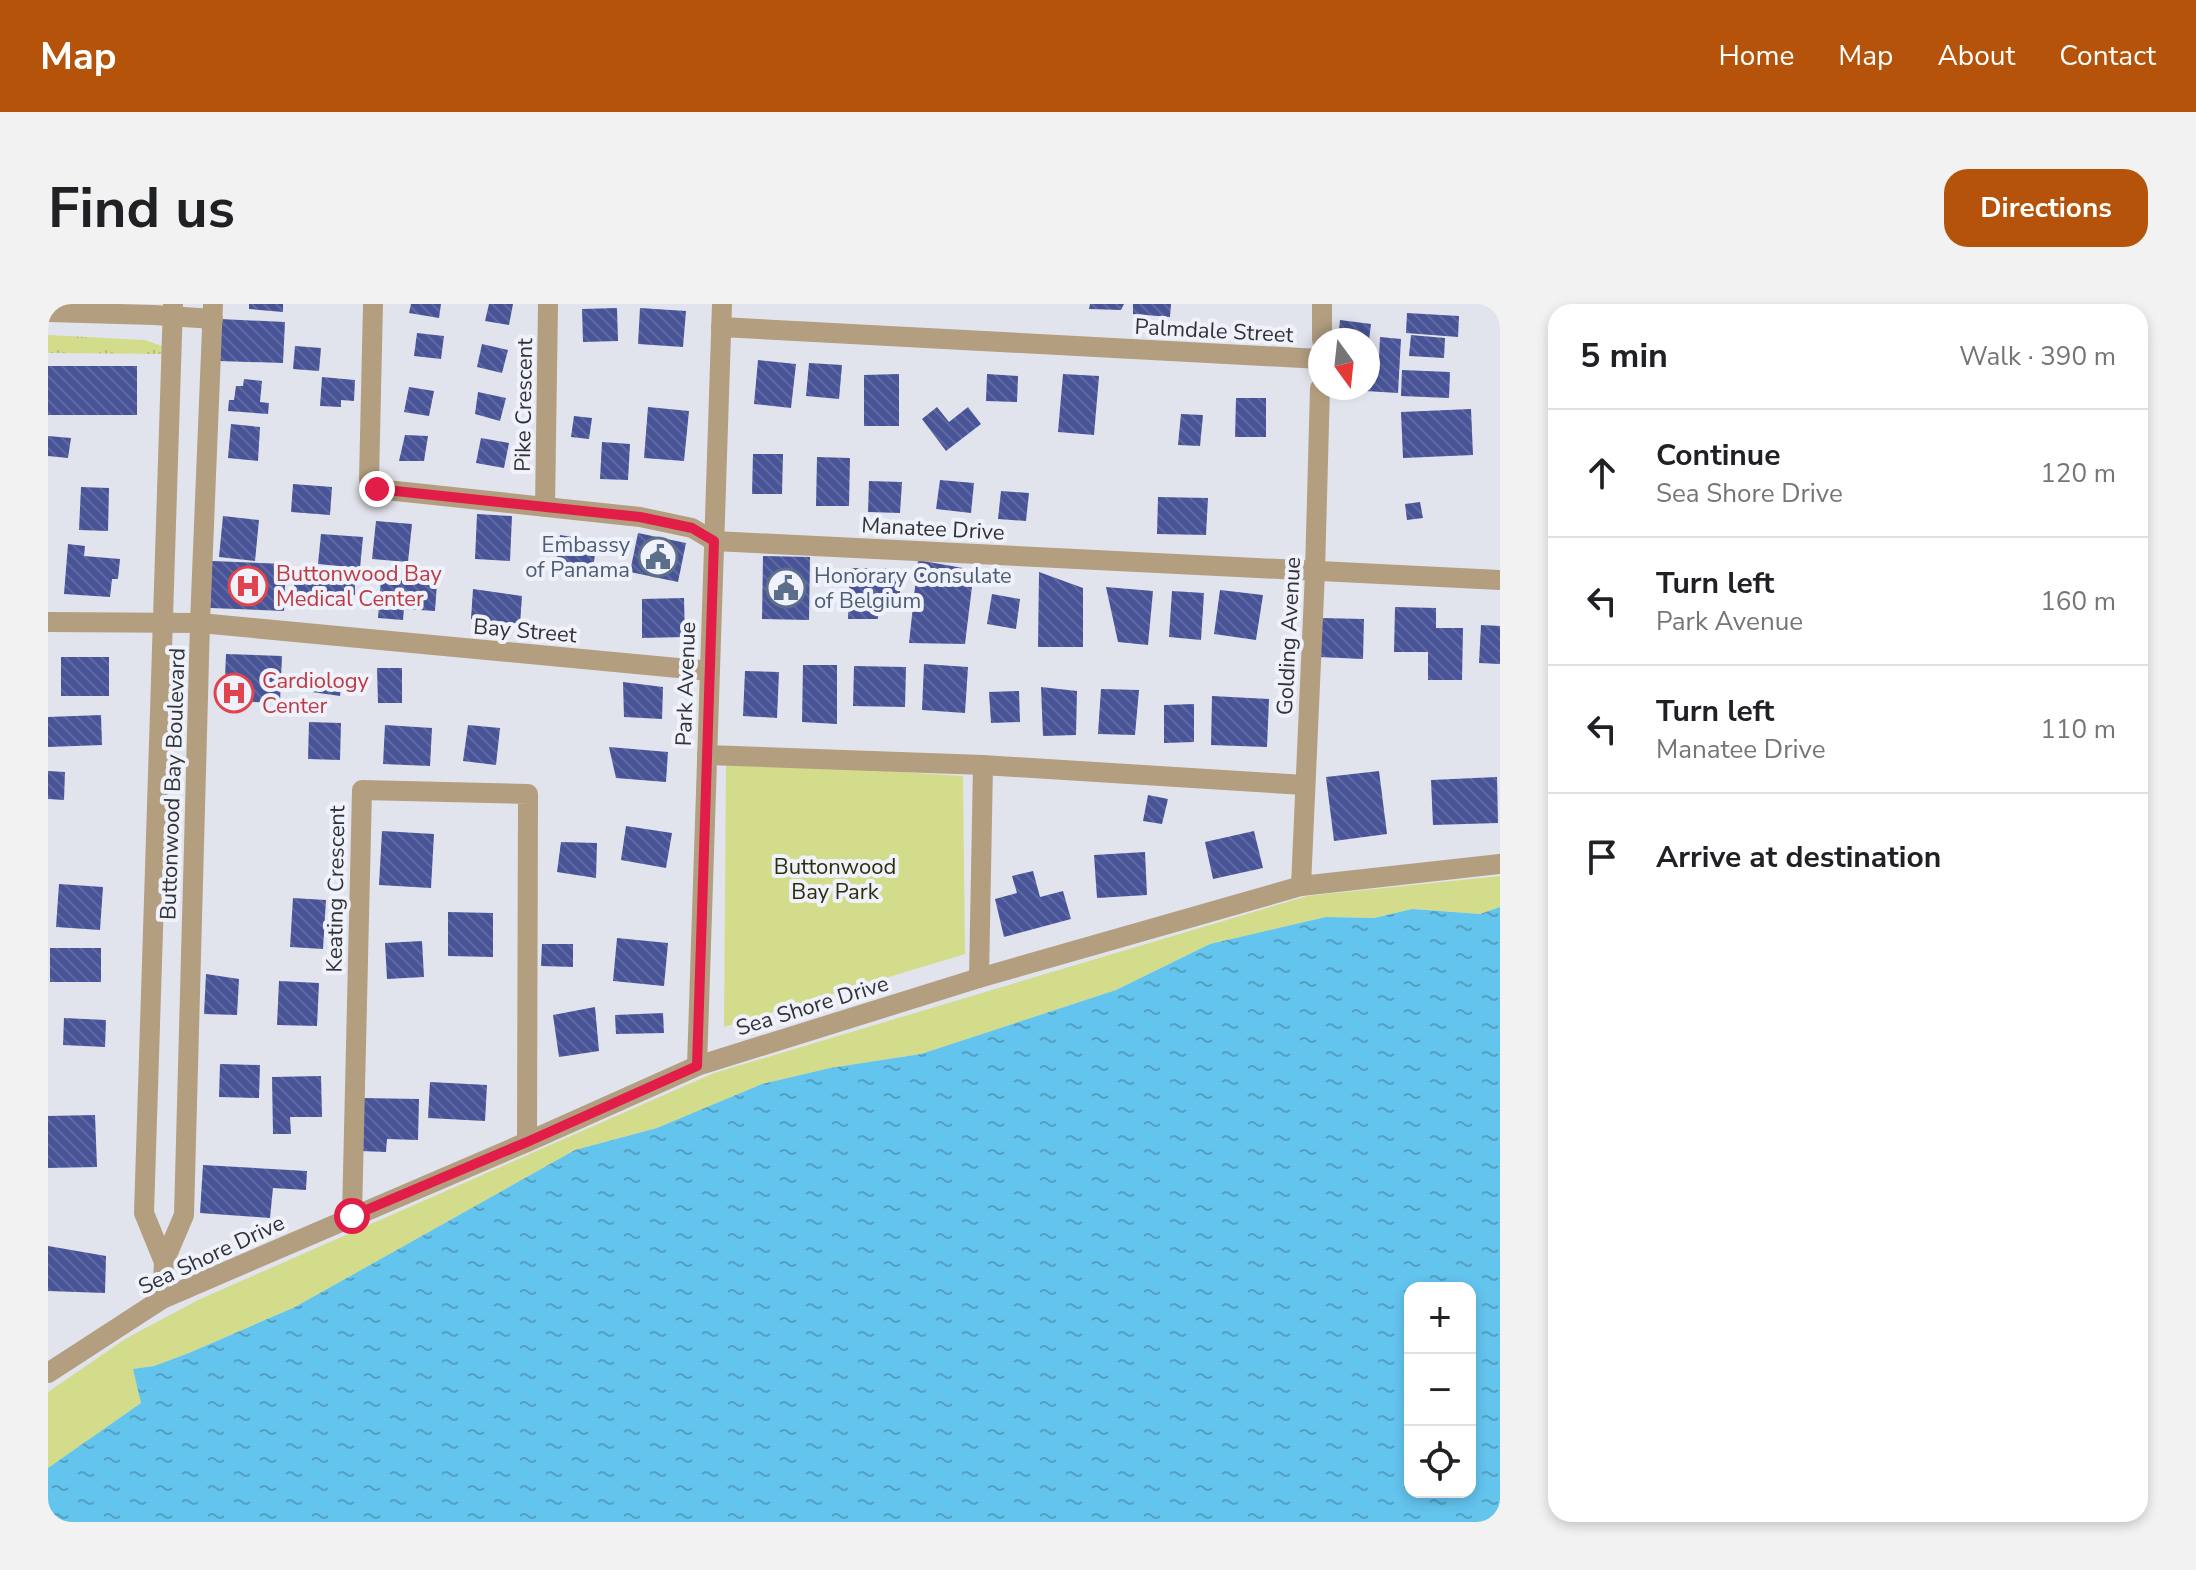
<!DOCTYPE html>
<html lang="en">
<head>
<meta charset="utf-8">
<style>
	body { margin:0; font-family:"Nunito Sans",sans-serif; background:#f2f2f2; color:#202124 }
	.controls { position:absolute; right:24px; bottom:24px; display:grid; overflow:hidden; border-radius:16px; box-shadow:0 4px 12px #0003 }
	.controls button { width:72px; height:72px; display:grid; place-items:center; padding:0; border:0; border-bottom:2px solid #e0e0e0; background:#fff; color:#202124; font:40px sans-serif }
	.compass { position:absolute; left:1260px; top:24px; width:72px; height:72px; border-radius:50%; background:#fff; box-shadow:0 4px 12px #0003; rotate:165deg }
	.stop { position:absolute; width:24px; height:24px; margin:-18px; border:6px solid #e11d48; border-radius:50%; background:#fff }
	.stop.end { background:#e11d48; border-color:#fff; box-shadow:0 2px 8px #0008 }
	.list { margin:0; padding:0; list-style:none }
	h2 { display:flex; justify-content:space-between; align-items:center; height:104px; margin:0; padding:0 32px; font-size:34px }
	h2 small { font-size:26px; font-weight:400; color:#757577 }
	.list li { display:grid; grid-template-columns:52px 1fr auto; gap:24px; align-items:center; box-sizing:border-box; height:128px; padding:0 32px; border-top:2px solid #e0e0e0 }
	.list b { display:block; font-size:30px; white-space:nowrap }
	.list p { margin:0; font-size:26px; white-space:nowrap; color:#757577 }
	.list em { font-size:26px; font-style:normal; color:#757577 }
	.icon { flex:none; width:44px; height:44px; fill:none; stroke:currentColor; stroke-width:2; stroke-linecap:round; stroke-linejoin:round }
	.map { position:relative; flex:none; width:1452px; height:1218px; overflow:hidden; border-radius:24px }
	header { display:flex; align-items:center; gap:48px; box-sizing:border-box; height:112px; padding:0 40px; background:#b45309; color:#fff }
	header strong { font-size:38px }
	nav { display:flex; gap:44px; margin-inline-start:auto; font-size:28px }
	.intro { display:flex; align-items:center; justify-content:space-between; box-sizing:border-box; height:192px; padding:0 48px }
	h1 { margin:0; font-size:56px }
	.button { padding:20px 36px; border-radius:24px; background:#b45309; color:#fff; font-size:28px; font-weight:700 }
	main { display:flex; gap:48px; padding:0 48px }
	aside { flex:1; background:#fff; border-radius:24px; box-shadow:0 4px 12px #0003 }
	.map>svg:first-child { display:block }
</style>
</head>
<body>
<header>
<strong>Map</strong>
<nav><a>Home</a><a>Map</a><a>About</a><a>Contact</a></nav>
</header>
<div class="intro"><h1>Find us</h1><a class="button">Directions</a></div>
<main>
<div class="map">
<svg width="1452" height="1218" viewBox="0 0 1452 1218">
	<defs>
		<pattern id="grass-tufts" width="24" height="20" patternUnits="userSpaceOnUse" patternTransform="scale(2)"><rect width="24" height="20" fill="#d3dc8b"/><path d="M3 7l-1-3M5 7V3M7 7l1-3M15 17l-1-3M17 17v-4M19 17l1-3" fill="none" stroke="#b6bd79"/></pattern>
		<pattern id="water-ripples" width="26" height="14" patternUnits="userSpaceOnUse" patternTransform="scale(2)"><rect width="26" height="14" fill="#63c4ee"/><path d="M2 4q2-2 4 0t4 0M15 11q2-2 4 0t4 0" fill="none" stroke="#52a0c2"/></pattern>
		<pattern id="building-back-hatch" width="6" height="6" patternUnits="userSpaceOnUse" patternTransform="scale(2)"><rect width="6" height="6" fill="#485497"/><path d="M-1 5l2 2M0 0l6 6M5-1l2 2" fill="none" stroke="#606aa0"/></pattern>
	</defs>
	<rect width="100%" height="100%" fill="#e2e4ed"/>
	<polygon fill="url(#grass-tufts)" points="0,31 97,36 116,43 116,50 0,49"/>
	<g fill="#d3dc8b">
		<polygon points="678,457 915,472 917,650 676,723"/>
		<polygon points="1452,572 1452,603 1432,610 1364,605 1326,614 1278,613 1162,640 1068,686 873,750 782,764 714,780 609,824 527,846 247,1003 141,1049 106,1062 86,1065 93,1099 0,1164 0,1088 77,1035 150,996 666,769 1259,592"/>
	</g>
	<path fill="url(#water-ripples)" fill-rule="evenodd" d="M1452 603V1218H0V1164L93 1099 85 1065 106 1062 141 1049 247 1003 527 846 609 824 714 780 782 764 873 750 1068 686 1162 640 1278 613 1326 614 1364 605 1432 610ZM1362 984H1422V1188H1362Z"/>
	<g fill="url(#building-back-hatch)">
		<polygon points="201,0 235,0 235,8 201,5"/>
		<polygon points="363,0 393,0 391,14 361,9"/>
		<polygon points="441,0 465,0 461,21 437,17"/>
		<polygon points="1042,0 1076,0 1073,6 1041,5"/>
		<polygon points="1085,0 1123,0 1122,13 1085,10"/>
		<polygon points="569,4 570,37 535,38 534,5"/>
		<polygon points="592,4 638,7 635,43 590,40"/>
		<polygon points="1359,9 1411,12 1410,33 1358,29"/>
		<polygon points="172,15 237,18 235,59 171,57"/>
		<polygon points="1292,16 1323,20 1321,36 1290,36"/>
		<polygon points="369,29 396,32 393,55 366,52"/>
		<polygon points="1363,31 1397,34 1396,54 1361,52"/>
		<polygon points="1332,33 1353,35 1350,89 1301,86 1301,84 1320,84 1320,54 1331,54"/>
		<polygon points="434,40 460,46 454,69 429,63"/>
		<polygon points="247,42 273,44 271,67 245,65"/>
		<polygon points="710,56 748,60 743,104 706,100"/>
		<polygon points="761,59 794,61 791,95 758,92"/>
		<rect x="0" y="62" width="89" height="49"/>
		<polygon points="1354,66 1402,68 1401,94 1353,92"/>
		<polygon points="851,70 851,122 816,122 816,71"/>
		<polygon points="939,70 970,72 969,98 938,97"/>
		<polygon points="1015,70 1051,72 1046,131 1010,128"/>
		<polygon points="274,73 307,76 306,97 293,96 293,103 272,102"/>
		<polygon points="196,75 214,77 212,98 221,99 220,110 180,107 181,96 186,96 188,82 195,82"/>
		<polygon points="361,83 386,87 381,112 356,108"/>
		<polygon points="430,88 458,94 452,117 427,110"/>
		<polygon points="1188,94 1218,94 1218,133 1187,133"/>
		<polygon points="600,103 641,107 636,157 596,154"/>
		<polygon points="889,103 901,118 920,103 933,120 898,147 874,115"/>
		<polygon points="1423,105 1425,151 1355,154 1353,108"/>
		<polygon points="1133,110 1155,111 1152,142 1130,141"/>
		<polygon points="526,112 544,114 541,135 523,133"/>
		<polygon points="183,120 212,123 210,157 180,154"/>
		<polygon points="357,131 380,132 376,157 351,157"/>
		<polygon points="0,132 23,134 20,154 0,152"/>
		<polygon points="433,134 461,139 456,164 428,159"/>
		<polygon points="554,138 582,140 580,176 552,175"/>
		<polygon points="705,150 735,150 734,190 704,190"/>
		<polygon points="769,153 802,154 801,202 768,202"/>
		<polygon points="892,176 926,179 923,209 888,205"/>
		<polygon points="821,177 854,178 852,209 820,208"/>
		<polygon points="245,180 284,183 282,211 243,208"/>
		<polygon points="33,183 61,184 60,227 31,226"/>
		<polygon points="953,187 981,189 978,217 950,215"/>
		<polygon points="1110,193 1160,194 1158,231 1109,230"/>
		<polygon points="1372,198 1375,214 1359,216 1357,200"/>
		<polygon points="429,210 464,212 462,257 427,255"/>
		<polygon points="175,212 211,216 207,257 171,253"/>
		<polygon points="328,217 364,220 360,258 324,255"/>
		<polygon points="590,229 638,239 630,278 582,268"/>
		<polygon points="273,230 315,233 312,264 270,260"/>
		<polygon points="512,231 549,237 545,264 508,259"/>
		<polygon points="20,240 37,242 36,252 72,255 70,275 64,275 62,293 16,290"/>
		<polygon points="715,252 762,253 761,316 714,315"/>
		<polygon points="870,256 926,266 917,340 861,339"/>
		<polygon points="164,257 238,260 236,307 162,304"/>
		<polygon points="802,264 852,265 852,293 831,293 830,315 800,315"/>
		<polygon points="991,268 1035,284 1035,343 990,343"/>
		<polygon points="246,269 307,269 307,291 270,291 270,302 246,302"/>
		<polygon points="333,275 389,279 387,307 356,305 355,316 330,314"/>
		<polygon points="1058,283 1105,287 1100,341 1070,338"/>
		<polygon points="425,285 474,292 472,320 423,315"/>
		<polygon points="1172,286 1215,291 1208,336 1166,330"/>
		<polygon points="1124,287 1156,289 1153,336 1121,333"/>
		<polygon points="944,290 972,295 968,325 939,320"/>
		<polygon points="636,294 637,333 594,334 594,295"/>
		<polygon points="1347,303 1388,304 1388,324 1415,324 1414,376 1380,376 1380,348 1346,348"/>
		<polygon points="1273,314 1316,315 1315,355 1271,353"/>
		<polygon points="1433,321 1452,322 1452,360 1431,359"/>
		<polygon points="178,350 234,352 232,399 176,397"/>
		<rect x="13" y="353" width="48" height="39"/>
		<polygon points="876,360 920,363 917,409 874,406"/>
		<polygon points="755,361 789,361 789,420 754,418"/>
		<polygon points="806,362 858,363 857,403 805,402"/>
		<polygon points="329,364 354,364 354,399 330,399"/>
		<polygon points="697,367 731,368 729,414 695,412"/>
		<polygon points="266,371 294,374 292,392 264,388"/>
		<polygon points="575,378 615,383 614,415 576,413"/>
		<polygon points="993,383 1029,387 1028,431 995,432"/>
		<polygon points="1053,385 1091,386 1087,431 1050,430"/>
		<polygon points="971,387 972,418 943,419 941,388"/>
		<polygon points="1164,392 1221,395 1219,443 1163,441"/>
		<polygon points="1146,400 1146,438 1116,439 1116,401"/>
		<polygon points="53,411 54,441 0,443 0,413"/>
		<polygon points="261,418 293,419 292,456 260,455"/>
		<polygon points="337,421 384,424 382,462 335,460"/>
		<polygon points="420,421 452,424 448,461 415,457"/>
		<polygon points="561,443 620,448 618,478 568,474"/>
		<polygon points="0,467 17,468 16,496 0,495"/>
		<polygon points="1331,467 1339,530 1286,537 1278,473"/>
		<polygon points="1449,473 1450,519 1385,521 1383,476"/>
		<polygon points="1100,491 1120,495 1114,520 1095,517"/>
		<polygon points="578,522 624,529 618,564 573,556"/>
		<polygon points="334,527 386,530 383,584 331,581"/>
		<polygon points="1206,527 1215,564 1165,575 1157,538"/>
		<polygon points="513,538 549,539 548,574 509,568"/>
		<polygon points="1097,548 1099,591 1049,594 1046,551"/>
		<polygon points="985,567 992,593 1015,587 1023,615 956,633 947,595 969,589 964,572"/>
		<polygon points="11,580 55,583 52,626 8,623"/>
		<polygon points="245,594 278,596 275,645 242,643"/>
		<polygon points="400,608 445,609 445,653 400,652"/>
		<polygon points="569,634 620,639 616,682 565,677"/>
		<polygon points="374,637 376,673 339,675 337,639"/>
		<polygon points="494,640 525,640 525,663 493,662"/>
		<rect x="2" y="644" width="51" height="34"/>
		<polygon points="158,670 191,675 189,711 156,710"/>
		<polygon points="231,677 271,679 269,722 229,721"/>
		<polygon points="547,703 551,747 511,753 505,711"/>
		<polygon points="615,709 616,729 568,730 567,711"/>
		<polygon points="16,714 58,716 57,743 15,741"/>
		<polygon points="172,760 212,761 211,794 171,793"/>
		<polygon points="273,772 274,813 242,813 243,830 225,830 224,773"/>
		<polygon points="382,778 439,781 437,817 380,814"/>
		<polygon points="313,794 371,795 370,836 339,835 338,848 312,847"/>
		<polygon points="47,811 49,863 0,864 0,812"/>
		<polygon points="155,861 259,867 258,886 225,884 222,914 152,909"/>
		<polygon points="0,942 58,952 57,989 0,987"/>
	</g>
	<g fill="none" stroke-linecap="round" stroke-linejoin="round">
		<g stroke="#b39e80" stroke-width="20">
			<polyline points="325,0 321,176 329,185 592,213 644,224 666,237 1452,276"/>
			<polyline points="673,23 1272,55"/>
			<polyline points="1274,36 1274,0"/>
			<polyline points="497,203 500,0"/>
			<polyline points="0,318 152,319 662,367"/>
			<polyline points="659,451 935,461 1256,481"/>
			<polyline points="1253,582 1267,268 1272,84"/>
			<polyline points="931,674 935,461"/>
			<polyline points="649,762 674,0"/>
			<polyline points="304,912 314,486 480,490 479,838"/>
		</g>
		<g stroke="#b39e80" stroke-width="20">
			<polyline points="0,8 106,11 165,15"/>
			<polyline points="116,958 96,909 125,0"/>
			<polyline points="114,995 116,958 136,911 152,319 165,0"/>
			<polyline points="0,1069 114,995 479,838 649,762 931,674 1253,582 1452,560"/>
		</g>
	</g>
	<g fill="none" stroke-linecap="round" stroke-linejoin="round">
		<polyline stroke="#e11d48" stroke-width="10" points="304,912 479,838 649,762 666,237 644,224 592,213 329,185"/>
	</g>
	<defs>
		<symbol id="civic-ring" viewBox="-11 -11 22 22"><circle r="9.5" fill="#eff2fb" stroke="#5c6f8a" stroke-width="1.5"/><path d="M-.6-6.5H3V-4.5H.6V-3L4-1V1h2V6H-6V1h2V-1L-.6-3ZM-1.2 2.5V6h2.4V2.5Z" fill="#5c6f8a"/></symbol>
		<symbol id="hospital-ring" viewBox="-11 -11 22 22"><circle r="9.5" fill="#eff2fb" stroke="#e0444e" stroke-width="1.5"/><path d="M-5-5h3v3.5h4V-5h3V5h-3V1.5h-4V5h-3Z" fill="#e0444e"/></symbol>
	</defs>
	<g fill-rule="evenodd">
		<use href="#civic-ring" x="588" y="231" width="44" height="44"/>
		<use href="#hospital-ring" x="178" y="260" width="44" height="44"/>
		<use href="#civic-ring" x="716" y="262" width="44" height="44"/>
		<use href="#hospital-ring" x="164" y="367" width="44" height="44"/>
	</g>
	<g text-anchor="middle" stroke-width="8" stroke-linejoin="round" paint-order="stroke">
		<g font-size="22" fill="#323336" stroke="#eff2fb">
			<text transform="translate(1166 26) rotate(3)" y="8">Palmdale Street</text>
			<text transform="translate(475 101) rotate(-89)" y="8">Pike Crescent</text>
			<text transform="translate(885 224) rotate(3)" y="8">Manatee Drive</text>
			<text transform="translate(477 326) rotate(5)" y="8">Bay Street</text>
			<text transform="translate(1240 332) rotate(-87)" y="8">Golding Avenue</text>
			<text transform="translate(637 380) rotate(-88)" y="8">Park Avenue</text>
			<text transform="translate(124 480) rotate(-88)" y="8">Buttonwood Bay Boulevard</text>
			<text transform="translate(287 585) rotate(-89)" y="8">Keating Crescent</text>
			<text transform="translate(764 701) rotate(-17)" y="8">Sea Shore Drive</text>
			<text transform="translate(163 950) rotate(-25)" y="8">Sea Shore Drive</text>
		</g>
		<g font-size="22" fill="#4e5e75" stroke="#eff2fb" text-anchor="end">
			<text x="582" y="248">Embassy<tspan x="582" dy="25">of Panama</tspan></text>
			<text x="766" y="279" text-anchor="start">Honorary Consulate<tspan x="766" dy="25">of Belgium</tspan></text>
		</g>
		<g font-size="22" fill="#be3a42" stroke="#eff2fb" text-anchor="start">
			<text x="228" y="277">Buttonwood Bay<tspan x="228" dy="25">Medical Center</tspan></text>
			<text x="214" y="384">Cardiology<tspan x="214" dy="25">Center</tspan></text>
		</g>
		<g font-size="22" fill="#2c2f09" stroke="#eff2fb">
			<text x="787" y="570">Buttonwood<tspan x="787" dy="25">Bay Park</tspan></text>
		</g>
	</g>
</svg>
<div class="controls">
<button>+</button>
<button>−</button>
<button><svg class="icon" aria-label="locate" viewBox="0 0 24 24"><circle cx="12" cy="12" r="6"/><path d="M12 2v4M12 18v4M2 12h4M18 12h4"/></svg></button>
</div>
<svg class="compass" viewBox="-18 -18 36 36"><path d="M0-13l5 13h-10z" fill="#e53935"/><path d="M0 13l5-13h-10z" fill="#757577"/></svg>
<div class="stop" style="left:304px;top:912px"></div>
<div class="stop end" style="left:329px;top:185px"></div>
</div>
<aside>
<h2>5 min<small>Walk · 390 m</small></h2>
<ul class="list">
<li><svg class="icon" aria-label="ahead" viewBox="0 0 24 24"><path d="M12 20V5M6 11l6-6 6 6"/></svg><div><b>Continue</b><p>Sea Shore Drive</p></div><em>120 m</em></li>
<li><svg class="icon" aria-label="left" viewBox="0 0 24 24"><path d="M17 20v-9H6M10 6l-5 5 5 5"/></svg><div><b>Turn left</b><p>Park Avenue</p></div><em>160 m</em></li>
<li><svg class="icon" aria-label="left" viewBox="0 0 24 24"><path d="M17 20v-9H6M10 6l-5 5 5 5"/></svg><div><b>Turn left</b><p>Manatee Drive</p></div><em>110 m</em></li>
<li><svg class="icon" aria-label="arrive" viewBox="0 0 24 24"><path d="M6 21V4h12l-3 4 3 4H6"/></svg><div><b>Arrive at destination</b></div></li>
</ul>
</aside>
</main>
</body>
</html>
